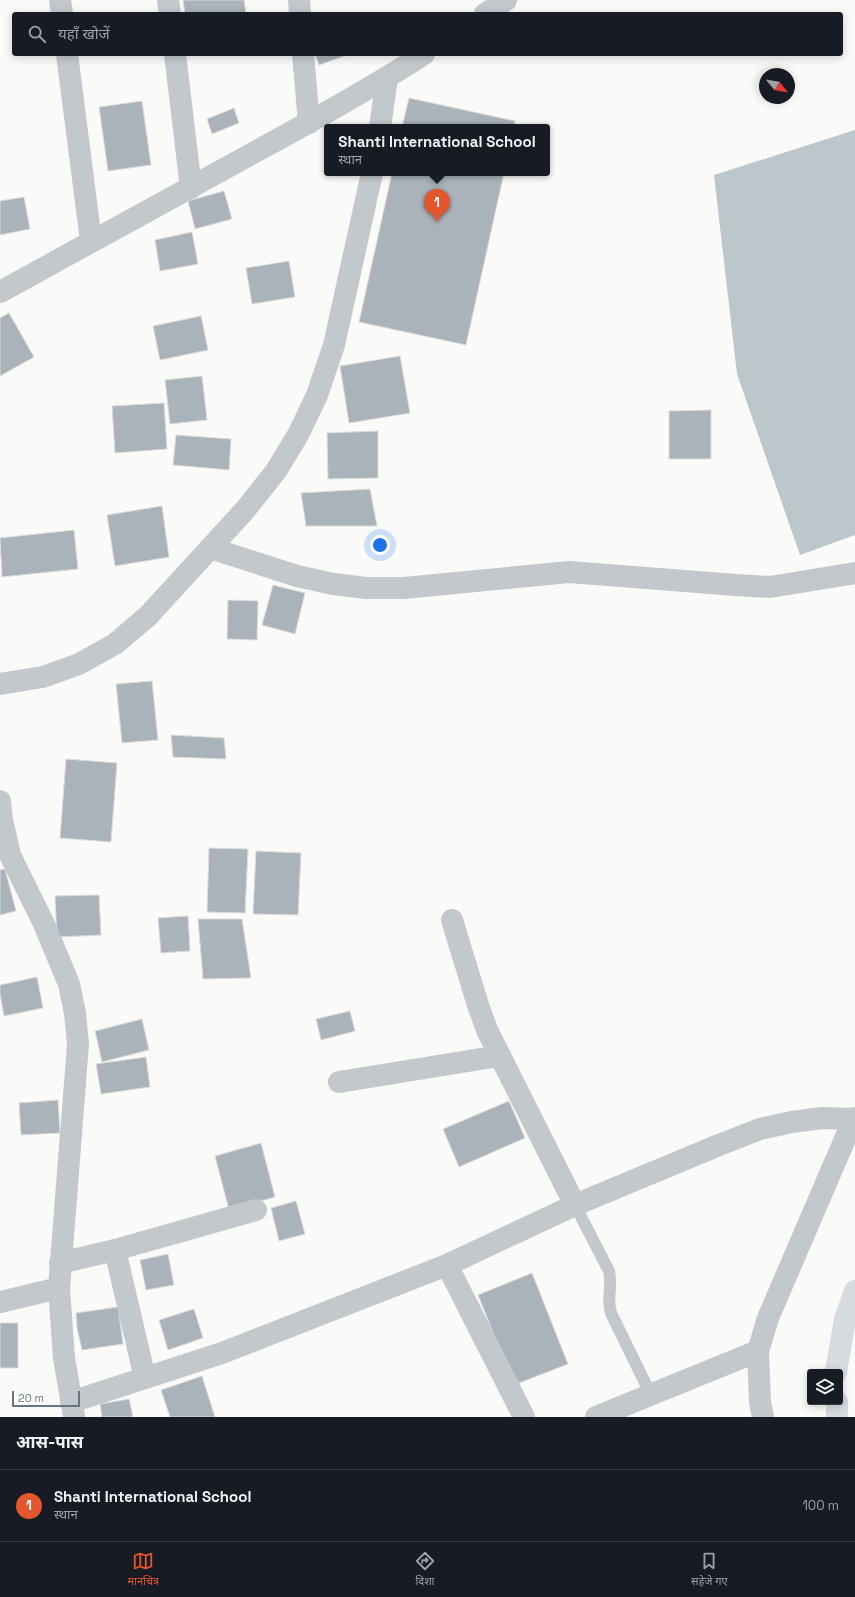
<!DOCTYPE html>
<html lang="hi">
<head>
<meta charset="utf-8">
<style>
	body { margin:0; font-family:"Space Grotesk","Noto Sans Devanagari",sans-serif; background:#20242c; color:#f1f3f6 }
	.controls { position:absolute; right:12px; bottom:12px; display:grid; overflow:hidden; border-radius:4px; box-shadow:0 2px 10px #0003 }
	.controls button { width:36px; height:36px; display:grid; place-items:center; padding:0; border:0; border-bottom:1px solid #363941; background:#171b24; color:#f1f3f6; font:20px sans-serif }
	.compass { position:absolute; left:759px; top:68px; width:36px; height:36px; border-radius:50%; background:#171b24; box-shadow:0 2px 10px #0003; rotate:120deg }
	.scale { position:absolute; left:12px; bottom:10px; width:68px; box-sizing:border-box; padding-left:4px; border:2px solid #657683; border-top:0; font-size:11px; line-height:14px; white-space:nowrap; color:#657683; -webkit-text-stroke:3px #fff; paint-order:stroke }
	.you { position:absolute; left:380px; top:545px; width:14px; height:14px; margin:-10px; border:3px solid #fff; border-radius:50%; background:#1a73e8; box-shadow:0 0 0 6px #1a73e833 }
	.badge { display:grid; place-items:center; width:26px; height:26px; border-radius:50%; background:#e4572e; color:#fff; font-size:13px; font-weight:700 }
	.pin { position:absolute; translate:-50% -33px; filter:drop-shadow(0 1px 2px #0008) }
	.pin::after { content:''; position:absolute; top:21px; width:14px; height:12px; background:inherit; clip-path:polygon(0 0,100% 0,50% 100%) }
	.popup { position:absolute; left:324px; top:124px; width:226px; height:52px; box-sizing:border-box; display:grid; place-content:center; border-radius:4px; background:#171b24; filter:drop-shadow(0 1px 3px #0005); font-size:13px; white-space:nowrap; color:#9ea1a6 }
	.popup b { font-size:15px; color:#f1f3f6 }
	.popup::after { content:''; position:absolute; left:50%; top:100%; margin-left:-8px; border:8px solid transparent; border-top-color:#171b24 }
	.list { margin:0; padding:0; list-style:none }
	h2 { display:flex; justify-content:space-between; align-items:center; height:52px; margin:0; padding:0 16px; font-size:17px }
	h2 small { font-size:13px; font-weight:400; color:#9ea1a6 }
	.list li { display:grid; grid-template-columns:26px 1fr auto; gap:12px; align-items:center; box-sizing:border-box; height:72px; padding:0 16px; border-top:1px solid #363941 }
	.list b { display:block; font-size:15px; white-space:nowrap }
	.list p { margin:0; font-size:13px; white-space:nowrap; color:#9ea1a6 }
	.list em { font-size:13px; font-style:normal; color:#9ea1a6 }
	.icon { flex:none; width:22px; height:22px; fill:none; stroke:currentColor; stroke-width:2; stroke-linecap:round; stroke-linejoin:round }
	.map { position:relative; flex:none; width:855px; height:1417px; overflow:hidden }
	.search { position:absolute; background:#171b24; box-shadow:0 2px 10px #0003; left:12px; right:12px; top:12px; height:44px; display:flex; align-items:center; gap:10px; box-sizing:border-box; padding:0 14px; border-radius:4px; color:#9ea1a6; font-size:15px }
	.sheet { height:124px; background:#171b24 }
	nav { display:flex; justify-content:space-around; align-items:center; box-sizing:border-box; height:56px; border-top:1px solid #363941; background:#171b24; font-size:11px; color:#9ea1a6 }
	nav a { display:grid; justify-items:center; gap:2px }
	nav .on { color:#e4572e }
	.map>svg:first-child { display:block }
</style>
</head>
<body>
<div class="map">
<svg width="855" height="1417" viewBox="0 0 855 1417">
	<rect width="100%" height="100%" fill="#fafaf8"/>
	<polygon fill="#bbc7cb" points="855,130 855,535 800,555 737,374 714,175"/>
	<g fill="#aab3b9" stroke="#dcdcda">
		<polygon points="183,0 244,0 246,14 185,14"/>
		<polygon points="315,54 350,54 319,65"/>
		<polygon points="409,98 515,121 514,127 402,127"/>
		<polygon points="142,101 151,165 108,171 99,107"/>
		<polygon points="234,108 239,123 212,134 207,119"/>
		<polygon points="392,173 504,173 466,345 359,322"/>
		<polygon points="224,191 232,219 195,229 188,201"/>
		<polygon points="24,197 30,229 0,235 0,201"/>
		<polygon points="192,232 198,264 160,271 155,240"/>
		<polygon points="289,261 295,297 252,304 246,268"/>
		<polygon points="9,313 34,357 0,376 0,318"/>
		<polygon points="201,316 208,350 160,360 153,326"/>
		<polygon points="400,356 410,413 349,423 340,366"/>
		<polygon points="202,376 207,420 170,424 165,380"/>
		<polygon points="164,403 167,449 115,453 112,406"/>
		<polygon points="711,410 711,459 669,459 669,411"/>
		<polygon points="378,431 378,478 328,479 327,433"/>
		<polygon points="176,435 231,439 229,470 173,465"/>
		<polygon points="370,489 377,526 306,526 301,493"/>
		<polygon points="162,506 169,557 115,566 107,515"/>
		<polygon points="74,530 78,569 2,577 0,538"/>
		<polygon points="273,585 305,593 295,634 262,625"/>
		<polygon points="228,600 258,601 257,640 227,639"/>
		<polygon points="152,681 158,740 122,743 116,684"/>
		<polygon points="171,735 224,738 226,759 173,757"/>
		<polygon points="66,759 117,763 111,842 60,838"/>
		<polygon points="209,848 248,849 245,913 207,912"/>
		<polygon points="256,851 301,853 298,915 253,914"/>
		<polygon points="5,869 16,911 0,915 0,870"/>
		<polygon points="99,895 101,935 57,937 55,896"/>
		<polygon points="188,916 190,951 161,953 158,918"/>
		<polygon points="198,919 242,919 251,978 203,979"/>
		<polygon points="37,977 43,1008 4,1016 0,994 0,985"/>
		<polygon points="350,1011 355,1031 321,1040 316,1019"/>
		<polygon points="142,1019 149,1050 102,1062 95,1031"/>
		<polygon points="146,1057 150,1087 101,1094 96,1064"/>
		<polygon points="58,1100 60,1133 21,1135 19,1103"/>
		<polygon points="509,1101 525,1138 459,1167 443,1129"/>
		<polygon points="261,1143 275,1197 229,1210 215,1156"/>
		<polygon points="296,1201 305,1234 279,1241 271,1208"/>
		<polygon points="168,1254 174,1285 146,1290 140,1260"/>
		<polygon points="532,1273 568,1364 514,1385 478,1295"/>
		<polygon points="118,1307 123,1344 82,1350 77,1328 76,1313"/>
		<polygon points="194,1309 203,1338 168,1350 159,1320"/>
		<rect x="0" y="1323" width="18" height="45"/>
		<polygon points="202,1376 215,1417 170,1417 161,1390"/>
		<polygon points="129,1399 133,1417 102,1417 100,1404"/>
	</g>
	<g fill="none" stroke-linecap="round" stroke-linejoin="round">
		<path stroke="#c3c8cc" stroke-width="12" d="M575 1205 609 1271C613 1288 606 1298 611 1313L651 1395"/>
		<g stroke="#c3c8cc" stroke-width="22">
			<polyline points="60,0 62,14"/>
			<polyline points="168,0 170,14"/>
			<polyline points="299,0 300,14"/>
			<polyline points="485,14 506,0"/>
			<polyline points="67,54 91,241"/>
			<polyline points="175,54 191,188"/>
			<polyline points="303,54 309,123"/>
			<polyline points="380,127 387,78"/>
			<path d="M0 292C95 239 191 188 286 135 333 109 380 83 424 54"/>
			<polyline points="210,548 297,576 333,584 366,588 404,588 569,572 736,585 770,587 855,573"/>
			<polyline points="0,684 43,677 79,664 115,644 148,616 245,510 276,471 299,433 317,395 334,345 372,173"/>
			<polyline points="0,801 2,820 10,855 44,924 69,984 75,1013 78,1044 59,1288 64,1358 74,1416"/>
			<polyline points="452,920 478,1005 487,1030 575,1205"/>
			<polyline points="339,1082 499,1056"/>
			<polyline points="115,1250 145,1378"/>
			<polyline points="60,1263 115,1250 256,1210"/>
			<polyline points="447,1265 524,1417"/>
			<polyline points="0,1302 59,1288"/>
			<polyline points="71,1402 222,1353 447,1265 575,1205 719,1145 760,1129 792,1122 822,1118 855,1119"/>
			<polyline points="596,1417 758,1351"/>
			<polyline points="763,1417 760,1402 758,1351 768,1318 854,1118"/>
		</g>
		<g stroke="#d6dbdf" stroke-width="22">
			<polyline points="836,1372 845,1319 855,1291"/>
			<polyline points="837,1402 837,1417"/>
		</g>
	</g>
</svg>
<div class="controls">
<button><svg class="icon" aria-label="layers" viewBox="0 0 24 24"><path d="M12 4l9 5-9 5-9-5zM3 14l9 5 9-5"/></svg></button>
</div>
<svg class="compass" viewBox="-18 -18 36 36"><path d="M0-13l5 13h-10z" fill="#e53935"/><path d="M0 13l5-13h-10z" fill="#9ea1a6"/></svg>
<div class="scale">20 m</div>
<div class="you"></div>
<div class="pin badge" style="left:437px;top:222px">1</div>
<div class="popup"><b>Shanti International School</b>स्थान</div>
<div class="search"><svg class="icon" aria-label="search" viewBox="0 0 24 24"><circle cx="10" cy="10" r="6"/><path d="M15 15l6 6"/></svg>यहाँ खोजें</div>
</div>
<section class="sheet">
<h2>आस-पास<small></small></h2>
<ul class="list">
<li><span class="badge">1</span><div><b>Shanti International School</b><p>स्थान</p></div><em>100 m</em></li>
</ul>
</section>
<nav>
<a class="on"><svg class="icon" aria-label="map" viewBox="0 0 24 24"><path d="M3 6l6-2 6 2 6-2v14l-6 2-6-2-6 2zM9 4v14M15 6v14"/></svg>मानचित्र</a>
<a><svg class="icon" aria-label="directions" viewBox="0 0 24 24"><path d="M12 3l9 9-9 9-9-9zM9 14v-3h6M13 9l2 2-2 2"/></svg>दिशा</a>
<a><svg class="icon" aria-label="saved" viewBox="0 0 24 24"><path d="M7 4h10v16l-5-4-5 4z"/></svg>सहेजे गए</a>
</nav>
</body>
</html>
